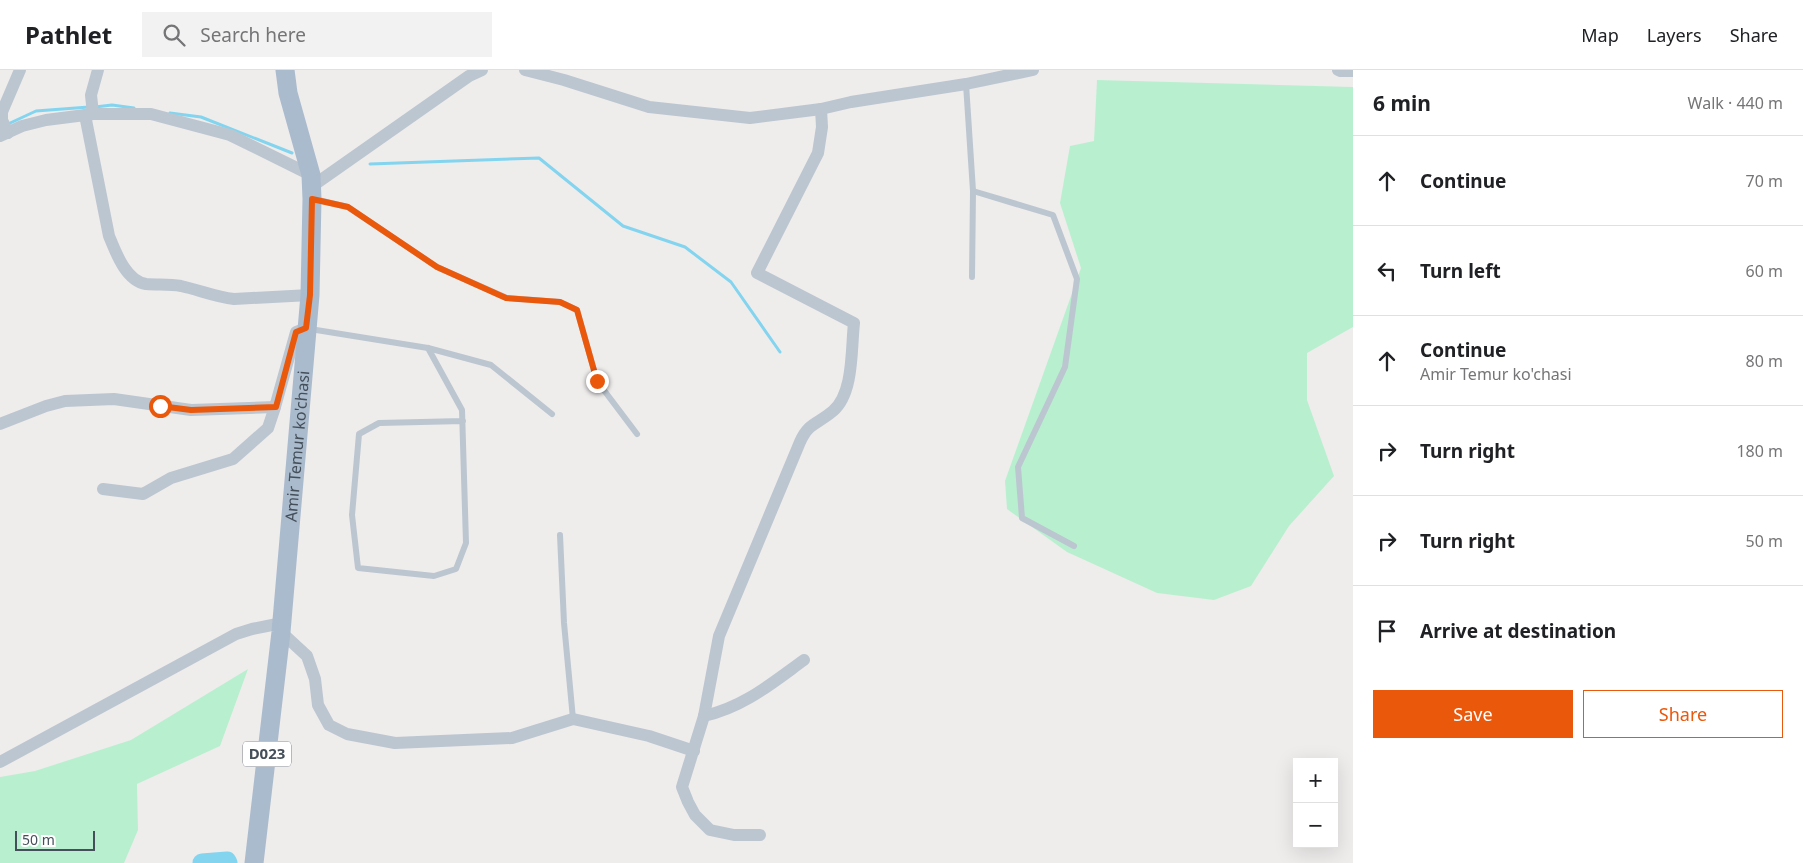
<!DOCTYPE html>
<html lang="en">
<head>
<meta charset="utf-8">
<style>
	body { margin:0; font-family:"Noto Sans",sans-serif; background:#f2f2f2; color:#202124 }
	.controls { position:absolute; right:15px; bottom:15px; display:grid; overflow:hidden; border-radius:0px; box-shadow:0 5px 20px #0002 }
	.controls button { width:45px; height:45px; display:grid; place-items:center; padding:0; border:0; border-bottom:1px solid #e0e0e0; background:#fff; color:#202124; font:25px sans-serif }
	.scale { position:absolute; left:15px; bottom:12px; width:80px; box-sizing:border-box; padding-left:5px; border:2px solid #444f5a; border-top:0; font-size:14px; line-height:18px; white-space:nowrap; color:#444f5a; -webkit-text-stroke:4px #fff; paint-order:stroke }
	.stop { position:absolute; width:15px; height:15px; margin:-11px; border:4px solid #ea580c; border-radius:50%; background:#fff }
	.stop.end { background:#ea580c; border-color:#fff; box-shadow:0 1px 5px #0008 }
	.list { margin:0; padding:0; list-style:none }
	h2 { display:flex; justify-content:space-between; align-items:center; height:65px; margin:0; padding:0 20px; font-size:21px }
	h2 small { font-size:16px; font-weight:400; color:#757577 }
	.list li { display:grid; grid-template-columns:32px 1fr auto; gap:15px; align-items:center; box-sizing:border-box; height:90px; padding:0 20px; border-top:1px solid #e0e0e0 }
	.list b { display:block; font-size:19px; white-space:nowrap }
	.list p { margin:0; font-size:16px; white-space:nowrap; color:#757577 }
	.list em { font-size:16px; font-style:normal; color:#757577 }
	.actions { display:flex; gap:10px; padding:15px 20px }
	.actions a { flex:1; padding:11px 0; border:1px solid #ea580c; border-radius:0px; text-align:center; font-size:18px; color:#ea580c }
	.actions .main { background:#ea580c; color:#fff }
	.icon { flex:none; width:28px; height:28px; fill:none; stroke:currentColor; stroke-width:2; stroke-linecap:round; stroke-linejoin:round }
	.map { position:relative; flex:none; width:1353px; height:793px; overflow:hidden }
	header { display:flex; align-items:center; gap:30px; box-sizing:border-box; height:70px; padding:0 25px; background:#fff; border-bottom:1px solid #e0e0e0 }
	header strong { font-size:24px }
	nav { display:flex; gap:28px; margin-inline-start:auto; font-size:18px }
	.search { width:350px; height:45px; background:#f2f2f2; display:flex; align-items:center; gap:12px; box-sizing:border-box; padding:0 18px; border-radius:0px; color:#757577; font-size:19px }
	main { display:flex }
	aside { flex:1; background:#fff }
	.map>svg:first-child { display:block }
</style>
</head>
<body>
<header>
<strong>Pathlet</strong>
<div class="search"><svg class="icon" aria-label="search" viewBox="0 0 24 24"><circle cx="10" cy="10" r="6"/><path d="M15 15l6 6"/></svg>Search here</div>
<nav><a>Map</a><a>Layers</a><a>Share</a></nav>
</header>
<main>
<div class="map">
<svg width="1353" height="793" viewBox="0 0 1353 793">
	<rect width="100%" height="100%" fill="#efecec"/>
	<g fill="#b8f0cf">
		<polygon points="1097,10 1353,17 1353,257 1307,283 1307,330 1334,406 1289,456 1251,516 1214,530 1157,523 1067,482 1007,439 1005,411 1081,198 1060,133 1070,76 1094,71"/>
		<polygon points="248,599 220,676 137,714 138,760 124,793 0,793 0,707 35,701 131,670"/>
	</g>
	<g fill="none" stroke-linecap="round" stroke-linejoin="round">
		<g stroke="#83d4ef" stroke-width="3">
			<polyline points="95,37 112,35 134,38"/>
			<polyline points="170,43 201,47 292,83"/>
			<polyline points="8,54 36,41 89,37"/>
			<polyline points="370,94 539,88 623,156 685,177 731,212 780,282"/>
		</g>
		<polyline stroke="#83d4ef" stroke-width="19" points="202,793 227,791 228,793"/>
		<g stroke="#bcc6d0" stroke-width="6">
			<polyline points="966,14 973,121 972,207"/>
			<polyline points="973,121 1053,145 1077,209 1065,297 1018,397 1022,448 1074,476"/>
			<polyline points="314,129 348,137 437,197 507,228 560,232 577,240 597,311 637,364"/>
			<polyline points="310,259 428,278 491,295 552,344"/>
			<polyline points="428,278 462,340 466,473 456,499 434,506 358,498 352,445 359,364 379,353 463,351"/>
			<polyline points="560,465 564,553 573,649"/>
		</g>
		<g stroke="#bcc6d0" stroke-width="12">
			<polyline points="525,0 564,10 649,37 750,48 821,39 851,32 966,14 1033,0"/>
			<polyline points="1338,0 1340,1 1353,1"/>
			<polyline points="93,44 91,25 98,0"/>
			<path d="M85 45 109 166C116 183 126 211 146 214 158 215 169 214 181 216 199 220 216 227 234 229L310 225"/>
			<polyline points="8,63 2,50 2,42 20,0"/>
			<polyline points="0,66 22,56 46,50 93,44 151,44 230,65 311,105"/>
			<polyline points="311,117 469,6 482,0"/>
			<polyline points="0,354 46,336 65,331 114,329 191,340 275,337"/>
			<polyline points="103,419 143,424 171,408 233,389 268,358 275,337 296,262 306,258"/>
			<polyline points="281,562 307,586 315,609 318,635 329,655 347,664 395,673 512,668 573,649 649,666 694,681"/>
			<path d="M704 646C744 637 772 613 804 590"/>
			<polyline points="0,692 236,564 252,559 282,553"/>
			<path d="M760 765H734L710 760 695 745 688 732 682 717 704 646 719 566 800 372C809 352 818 354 833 341 854 323 851 279 854 253L757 203 818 83 822 57 821 39"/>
		</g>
		<path stroke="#aabbcd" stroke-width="19" id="s1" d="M254 793 281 562 310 225 312 129 311 105 288 23 285 0"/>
	</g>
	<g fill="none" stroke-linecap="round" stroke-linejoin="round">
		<polyline stroke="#ea580c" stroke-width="6" points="160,336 191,340 276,337 296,262 306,258 310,225 312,129 348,137 437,197 506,228 560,232 577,240 597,311"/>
	</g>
	<g text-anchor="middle" stroke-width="4.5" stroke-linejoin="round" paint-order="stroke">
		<rect fill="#fff" stroke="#7c848c" stroke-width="1" x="243" y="671.5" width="48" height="25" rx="4"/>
		<g font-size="15" font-weight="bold" fill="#444f5a">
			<text x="267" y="689">D023</text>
		</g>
		<g font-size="16" fill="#444f5a" stroke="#fff">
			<text dy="6" stroke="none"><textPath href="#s1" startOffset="419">Amir Temur ko'chasi</textPath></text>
		</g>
	</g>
</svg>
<div class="controls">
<button>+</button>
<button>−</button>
</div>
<div class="scale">50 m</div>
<div class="stop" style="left:160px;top:336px"></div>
<div class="stop end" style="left:597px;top:311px"></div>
</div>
<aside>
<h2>6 min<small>Walk · 440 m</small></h2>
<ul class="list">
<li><svg class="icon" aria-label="ahead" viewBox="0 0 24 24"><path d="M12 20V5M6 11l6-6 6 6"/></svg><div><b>Continue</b></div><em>70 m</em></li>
<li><svg class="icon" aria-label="left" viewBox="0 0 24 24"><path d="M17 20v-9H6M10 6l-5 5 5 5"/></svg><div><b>Turn left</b></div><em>60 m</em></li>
<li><svg class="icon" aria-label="ahead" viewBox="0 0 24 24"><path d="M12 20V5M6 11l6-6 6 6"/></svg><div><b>Continue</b><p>Amir Temur ko'chasi</p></div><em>80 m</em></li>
<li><svg class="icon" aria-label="right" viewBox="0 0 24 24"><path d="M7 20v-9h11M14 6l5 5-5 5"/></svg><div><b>Turn right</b></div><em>180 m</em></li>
<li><svg class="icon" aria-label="right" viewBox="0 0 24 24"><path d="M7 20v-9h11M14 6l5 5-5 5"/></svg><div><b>Turn right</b></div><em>50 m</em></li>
<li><svg class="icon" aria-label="arrive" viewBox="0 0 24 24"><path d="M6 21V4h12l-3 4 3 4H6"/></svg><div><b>Arrive at destination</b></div></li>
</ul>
<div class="actions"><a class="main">Save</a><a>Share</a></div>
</aside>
</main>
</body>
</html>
